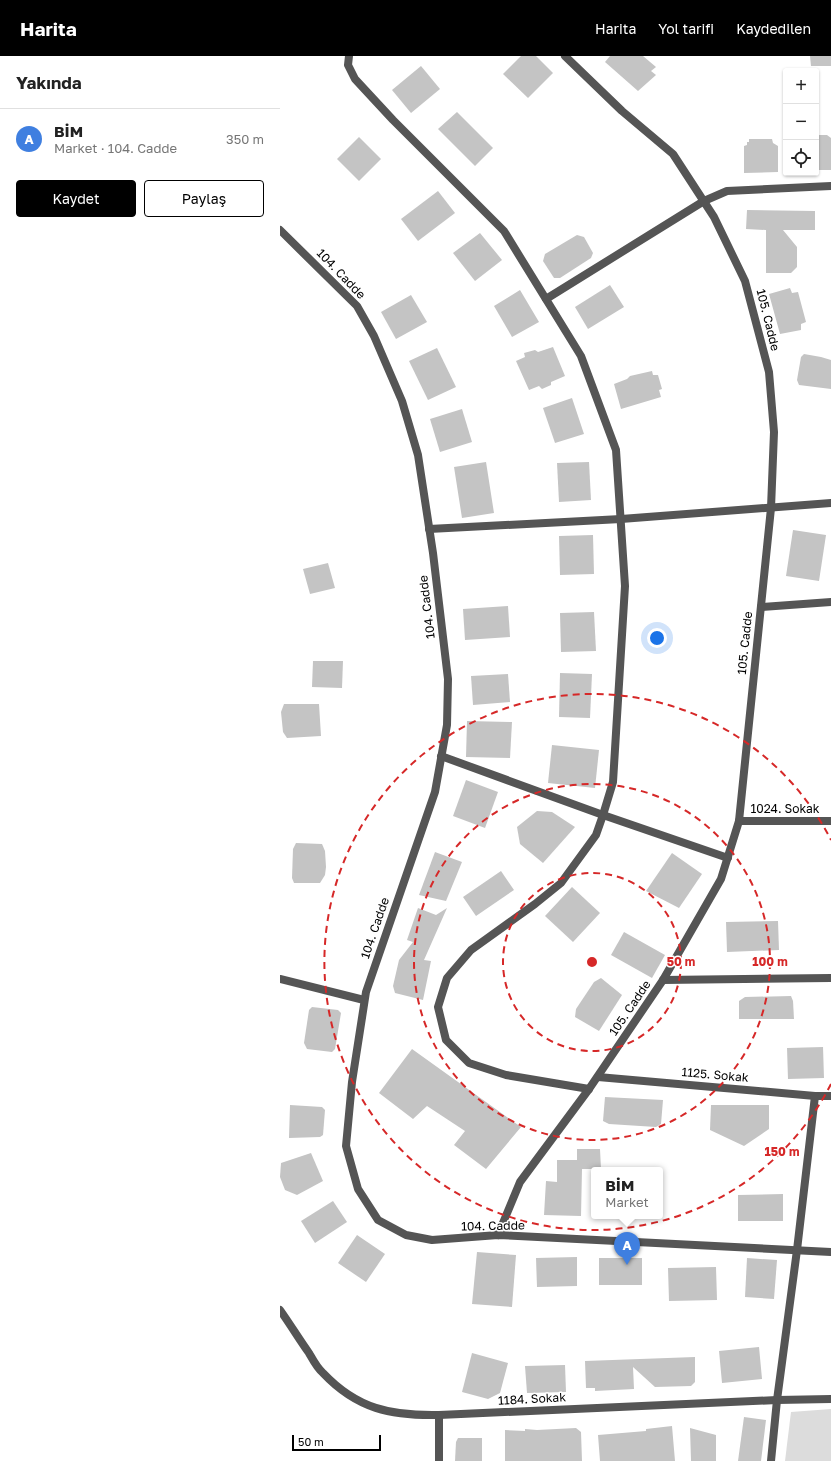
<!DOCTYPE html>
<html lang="tr">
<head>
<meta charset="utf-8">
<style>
	body { margin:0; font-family:"Golos Text",sans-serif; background:#f6f6f6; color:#222 }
	.controls { position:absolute; right:12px; top:12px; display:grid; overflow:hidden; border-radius:4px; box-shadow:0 1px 3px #0004 }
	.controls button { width:36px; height:36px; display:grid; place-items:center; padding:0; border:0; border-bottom:1px solid #e0e0e0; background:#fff; color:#222; font:20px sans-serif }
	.scale { position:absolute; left:12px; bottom:10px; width:89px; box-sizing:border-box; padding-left:4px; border:2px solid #000; border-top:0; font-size:11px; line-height:14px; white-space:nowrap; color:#000; -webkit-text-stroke:3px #fff; paint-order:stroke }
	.you { position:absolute; left:377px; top:582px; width:14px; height:14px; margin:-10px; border:3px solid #fff; border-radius:50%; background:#1a73e8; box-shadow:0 0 0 6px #1a73e833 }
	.badge { display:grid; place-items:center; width:26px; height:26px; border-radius:50%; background:#000; color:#fff; font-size:13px; font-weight:700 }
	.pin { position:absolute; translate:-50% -33px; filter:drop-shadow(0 1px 2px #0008) }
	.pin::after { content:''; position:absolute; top:21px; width:14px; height:12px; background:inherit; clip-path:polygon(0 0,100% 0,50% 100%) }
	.popup { position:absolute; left:311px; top:1111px; width:72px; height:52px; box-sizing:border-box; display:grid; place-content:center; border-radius:4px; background:#fff; filter:drop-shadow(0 1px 3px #0005); font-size:13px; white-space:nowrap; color:#767676 }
	.popup b { font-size:15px; color:#222 }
	.popup::after { content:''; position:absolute; left:50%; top:100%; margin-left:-8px; border:8px solid transparent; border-top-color:#fff }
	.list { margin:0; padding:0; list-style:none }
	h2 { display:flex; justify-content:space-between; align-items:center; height:52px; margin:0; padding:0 16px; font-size:17px }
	h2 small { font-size:13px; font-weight:400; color:#767676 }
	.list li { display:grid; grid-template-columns:26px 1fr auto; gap:12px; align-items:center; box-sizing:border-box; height:60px; padding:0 16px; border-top:1px solid #e0e0e0 }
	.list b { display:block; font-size:15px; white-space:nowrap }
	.list p { margin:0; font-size:13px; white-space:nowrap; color:#767676 }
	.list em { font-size:13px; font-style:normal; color:#767676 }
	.actions { display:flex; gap:8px; padding:12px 16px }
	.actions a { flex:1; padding:9px 0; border:1px solid #000; border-radius:4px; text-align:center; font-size:14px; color:#000 }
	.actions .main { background:#000; color:#fff }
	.icon { flex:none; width:22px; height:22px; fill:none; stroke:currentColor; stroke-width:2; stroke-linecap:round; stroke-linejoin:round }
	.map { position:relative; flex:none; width:551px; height:1405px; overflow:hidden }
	header { display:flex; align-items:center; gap:24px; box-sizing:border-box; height:56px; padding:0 20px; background:#000; color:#fff }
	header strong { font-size:19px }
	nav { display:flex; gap:22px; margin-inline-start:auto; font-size:14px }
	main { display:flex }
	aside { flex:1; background:#fff }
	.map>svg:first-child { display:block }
</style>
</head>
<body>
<header>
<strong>Harita</strong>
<nav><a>Harita</a><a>Yol tarifi</a><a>Kaydedilen</a></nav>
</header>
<main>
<aside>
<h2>Yakında<small></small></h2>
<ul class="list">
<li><span class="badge" style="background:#3f7fe0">A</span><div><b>BİM</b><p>Market · 104. Cadde</p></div><em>350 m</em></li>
</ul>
<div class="actions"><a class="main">Kaydet</a><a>Paylaş</a></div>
</aside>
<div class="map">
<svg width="551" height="1405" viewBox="0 0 551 1405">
	<rect width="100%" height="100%" fill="#fff"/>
	<polygon fill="#dcdcdc" points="551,1353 551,1405 505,1405 511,1356"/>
	<g fill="#c4c4c4">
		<polygon points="241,0 256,0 273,17 248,42 223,18"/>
		<polygon points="330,0 363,0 376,11 371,15 376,19 358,35 325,6"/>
		<polygon points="530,0 551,0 551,10 531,10"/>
		<polygon points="141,10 160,33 131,57 112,34"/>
		<polygon points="177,56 213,92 195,110 158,73"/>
		<polygon points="536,79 547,79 551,82 551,114 536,114"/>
		<polygon points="79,81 101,103 79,125 57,103"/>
		<polygon points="469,83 492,83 493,87 498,90 498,116 464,117 464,90 467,89 467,86 469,86"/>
		<polygon points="158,135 175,157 138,185 121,163"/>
		<polygon points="467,154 535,155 535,174 503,174 517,191 517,211 511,217 486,217 486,174 466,173"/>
		<polygon points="200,177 222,204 195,225 173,197"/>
		<polygon points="297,179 304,181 313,197 311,202 280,222 274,222 263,205 265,198"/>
		<polygon points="330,229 344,251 308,273 295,251"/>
		<polygon points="510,232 512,237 518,236 526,266 521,268 521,274 500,278 489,238"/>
		<polygon points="240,234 259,266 232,281 214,250"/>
		<polygon points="131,239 147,266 116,283 101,256"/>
		<polygon points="273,291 285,320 271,326 271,329 262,333 259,330 249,334 236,305 245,301 244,297 255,294 258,296"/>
		<polygon points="157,292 176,331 148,344 129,305"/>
		<polygon points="524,298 541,301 551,304 551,333 519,329 517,324 521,301"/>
		<polygon points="372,315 373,319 378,319 382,333 379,334 381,341 341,353 334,328 347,323 350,320"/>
		<polygon points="292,342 304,378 275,387 263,352"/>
		<polygon points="182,353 192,386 160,396 150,363"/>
		<polygon points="206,406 214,457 182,462 174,411"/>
		<polygon points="309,406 311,444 279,446 277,407"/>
		<polygon points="513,474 546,479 539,525 506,520"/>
		<polygon points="313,479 314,518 280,519 279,480"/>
		<polygon points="48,507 55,532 30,538 23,513"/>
		<polygon points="228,550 230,581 185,584 183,553"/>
		<polygon points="314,556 316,595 281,596 280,557"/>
		<polygon points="33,605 63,605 62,632 32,631"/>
		<polygon points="280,617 312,618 310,662 279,661"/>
		<polygon points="228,618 230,646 193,649 191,620"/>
		<polygon points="4,648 39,648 41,680 7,682 3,676 1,656"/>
		<polygon points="187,665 232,666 230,702 186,701"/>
		<polygon points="272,689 319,694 315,732 268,727"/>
		<polygon points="186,724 218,736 205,772 173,760"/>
		<polygon points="257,755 272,756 295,771 263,807 240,788 237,771"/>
		<polygon points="16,787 42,788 45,795 46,811 45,819 40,827 14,827 12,822 13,793"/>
		<polygon points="155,796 182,806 166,845 139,839"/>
		<polygon points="392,797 422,818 399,852 366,835"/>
		<polygon points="221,815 234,834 196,860 183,841"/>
		<polygon points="292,831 320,857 293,886 265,860"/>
		<polygon points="138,852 156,859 167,852 144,904 151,905 143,944 115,937 113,930 119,904 133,886 127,884"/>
		<polygon points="498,865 499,894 447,896 446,866"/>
		<polygon points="344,876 385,899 372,922 331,899"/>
		<polygon points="321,922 342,939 319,975 295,961 296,953 314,926"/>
		<polygon points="511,940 513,945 514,963 459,963 459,945 465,941"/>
		<polygon points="32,951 58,954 61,957 55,993 52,996 27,993 24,987 29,954"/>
		<polygon points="543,991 544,1022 508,1023 507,992"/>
		<polygon points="132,993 241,1071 206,1113 174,1089 185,1075 147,1050 133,1063 99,1037"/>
		<polygon points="325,1041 383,1044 381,1068 376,1071 329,1068 323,1065"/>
		<polygon points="10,1049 42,1051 45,1054 43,1079 40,1081 9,1082"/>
		<polygon points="431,1049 489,1049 489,1073 464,1090 430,1074"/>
		<polygon points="297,1093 320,1093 321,1113 302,1113 301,1160 264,1159 266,1125 277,1126 277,1104 297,1104"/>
		<polygon points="31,1097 43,1125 17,1139 5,1134 0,1121 1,1107"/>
		<polygon points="503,1138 503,1165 458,1165 458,1139"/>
		<polygon points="53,1145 67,1166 35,1187 21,1165"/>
		<polygon points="77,1179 105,1198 86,1226 58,1207"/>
		<polygon points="197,1196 236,1199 232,1251 192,1248"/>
		<polygon points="297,1201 297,1230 257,1231 256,1202"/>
		<rect x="319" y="1202" width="43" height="27"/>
		<polygon points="467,1202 497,1204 494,1243 465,1241"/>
		<polygon points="436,1211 437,1244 389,1245 388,1212"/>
		<polygon points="479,1291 482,1323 442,1327 439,1295"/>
		<polygon points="192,1297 228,1307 220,1337 208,1343 182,1336"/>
		<polygon points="415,1301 415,1326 411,1330 375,1331 353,1311 354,1333 315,1335 315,1332 306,1332 305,1305"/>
		<polygon points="285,1309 286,1336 247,1337 245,1310"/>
		<polygon points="464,1361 486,1364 481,1405 458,1405"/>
		<polygon points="392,1370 395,1405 320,1405 318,1379 366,1375 366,1373"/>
		<polygon points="296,1372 301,1376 302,1405 225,1405 225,1374 245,1375 245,1373 257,1374"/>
		<polygon points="410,1372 436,1379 436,1405 411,1405"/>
		<polygon points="178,1382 202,1382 202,1405 175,1405 176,1386"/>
	</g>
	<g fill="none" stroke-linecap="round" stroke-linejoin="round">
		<g stroke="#555" stroke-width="8">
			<polyline points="69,0 68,9 75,23 113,64 224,175 301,300 336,394 345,530 333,726 323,759 316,779 281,827 255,848 191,894 167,922 158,951 166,984 189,1007 226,1019 309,1033"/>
			<polyline points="0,174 77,250 94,280 122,345 138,399 153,497 168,623 167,669 155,736 86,936 72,1026 66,1090 78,1133 98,1164 126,1179 152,1184 218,1179 551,1196"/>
			<polyline points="266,243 424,145 447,135 551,130"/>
			<polyline points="149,473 341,463 551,447"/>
			<polyline points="481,551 551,546"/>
			<polyline points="161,700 323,759 448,802"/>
			<polyline points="459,765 551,765"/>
			<polyline points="0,923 84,944"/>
			<polyline points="383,924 551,922"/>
			<polyline points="318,1021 535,1040 551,1040"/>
			<polyline points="218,1179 240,1126 309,1033 383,924 441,823 459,765 491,452 494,376 489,316 465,225 434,161 393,98 342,55 285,0"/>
			<path d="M0 1254C10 1268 19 1283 29 1297 33 1304 37 1312 43 1317 77 1353 111 1360 159 1359L497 1344 551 1343"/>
			<polyline points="159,1405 159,1359"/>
			<polyline points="491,1405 497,1344 517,1194 535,1040"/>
		</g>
	</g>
	<g fill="none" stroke="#d62828" stroke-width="2" stroke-dasharray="7 5">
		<circle cx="312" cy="906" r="89"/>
		<circle cx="312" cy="906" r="178"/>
		<path d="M551 1028A268 268 0 1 1 551 784"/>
	</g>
	<g text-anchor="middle" stroke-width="3" stroke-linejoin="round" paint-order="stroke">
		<g font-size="12" fill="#000" stroke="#fff">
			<text transform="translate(61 218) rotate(46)" y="4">104. Cadde</text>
			<text transform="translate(488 264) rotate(76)" y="4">105. Cadde</text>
			<text transform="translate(147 551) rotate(-97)" y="4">104. Cadde</text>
			<text transform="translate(465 587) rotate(-84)" y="4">105. Cadde</text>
			<text x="505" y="757">1024. Sokak</text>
			<text transform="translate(95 872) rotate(-71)" y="4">104. Cadde</text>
			<text transform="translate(350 952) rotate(-56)" y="4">105. Cadde</text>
			<text transform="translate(435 1019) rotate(5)" y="4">1125. Sokak</text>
			<text transform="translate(213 1170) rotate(-1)" y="4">104. Cadde</text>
			<text transform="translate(252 1343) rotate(-3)" y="4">1184. Sokak</text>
		</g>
	</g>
	<circle cx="312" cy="906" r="6" fill="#d62828" stroke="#fff" stroke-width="2"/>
	<g font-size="12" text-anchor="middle" font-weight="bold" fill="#d62828" stroke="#fff" stroke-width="3" stroke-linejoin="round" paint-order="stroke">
		<text x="401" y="910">50 m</text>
		<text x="490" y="910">100 m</text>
		<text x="502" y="1100">150 m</text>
	</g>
</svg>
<div class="controls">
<button>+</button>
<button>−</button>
<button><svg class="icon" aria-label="locate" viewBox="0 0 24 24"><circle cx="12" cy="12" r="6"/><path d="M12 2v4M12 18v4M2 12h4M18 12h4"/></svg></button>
</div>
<div class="scale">50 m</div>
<div class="you"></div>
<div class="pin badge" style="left:347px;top:1209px;background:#3f7fe0">A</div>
<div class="popup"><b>BİM</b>Market</div>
</div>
</main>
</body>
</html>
